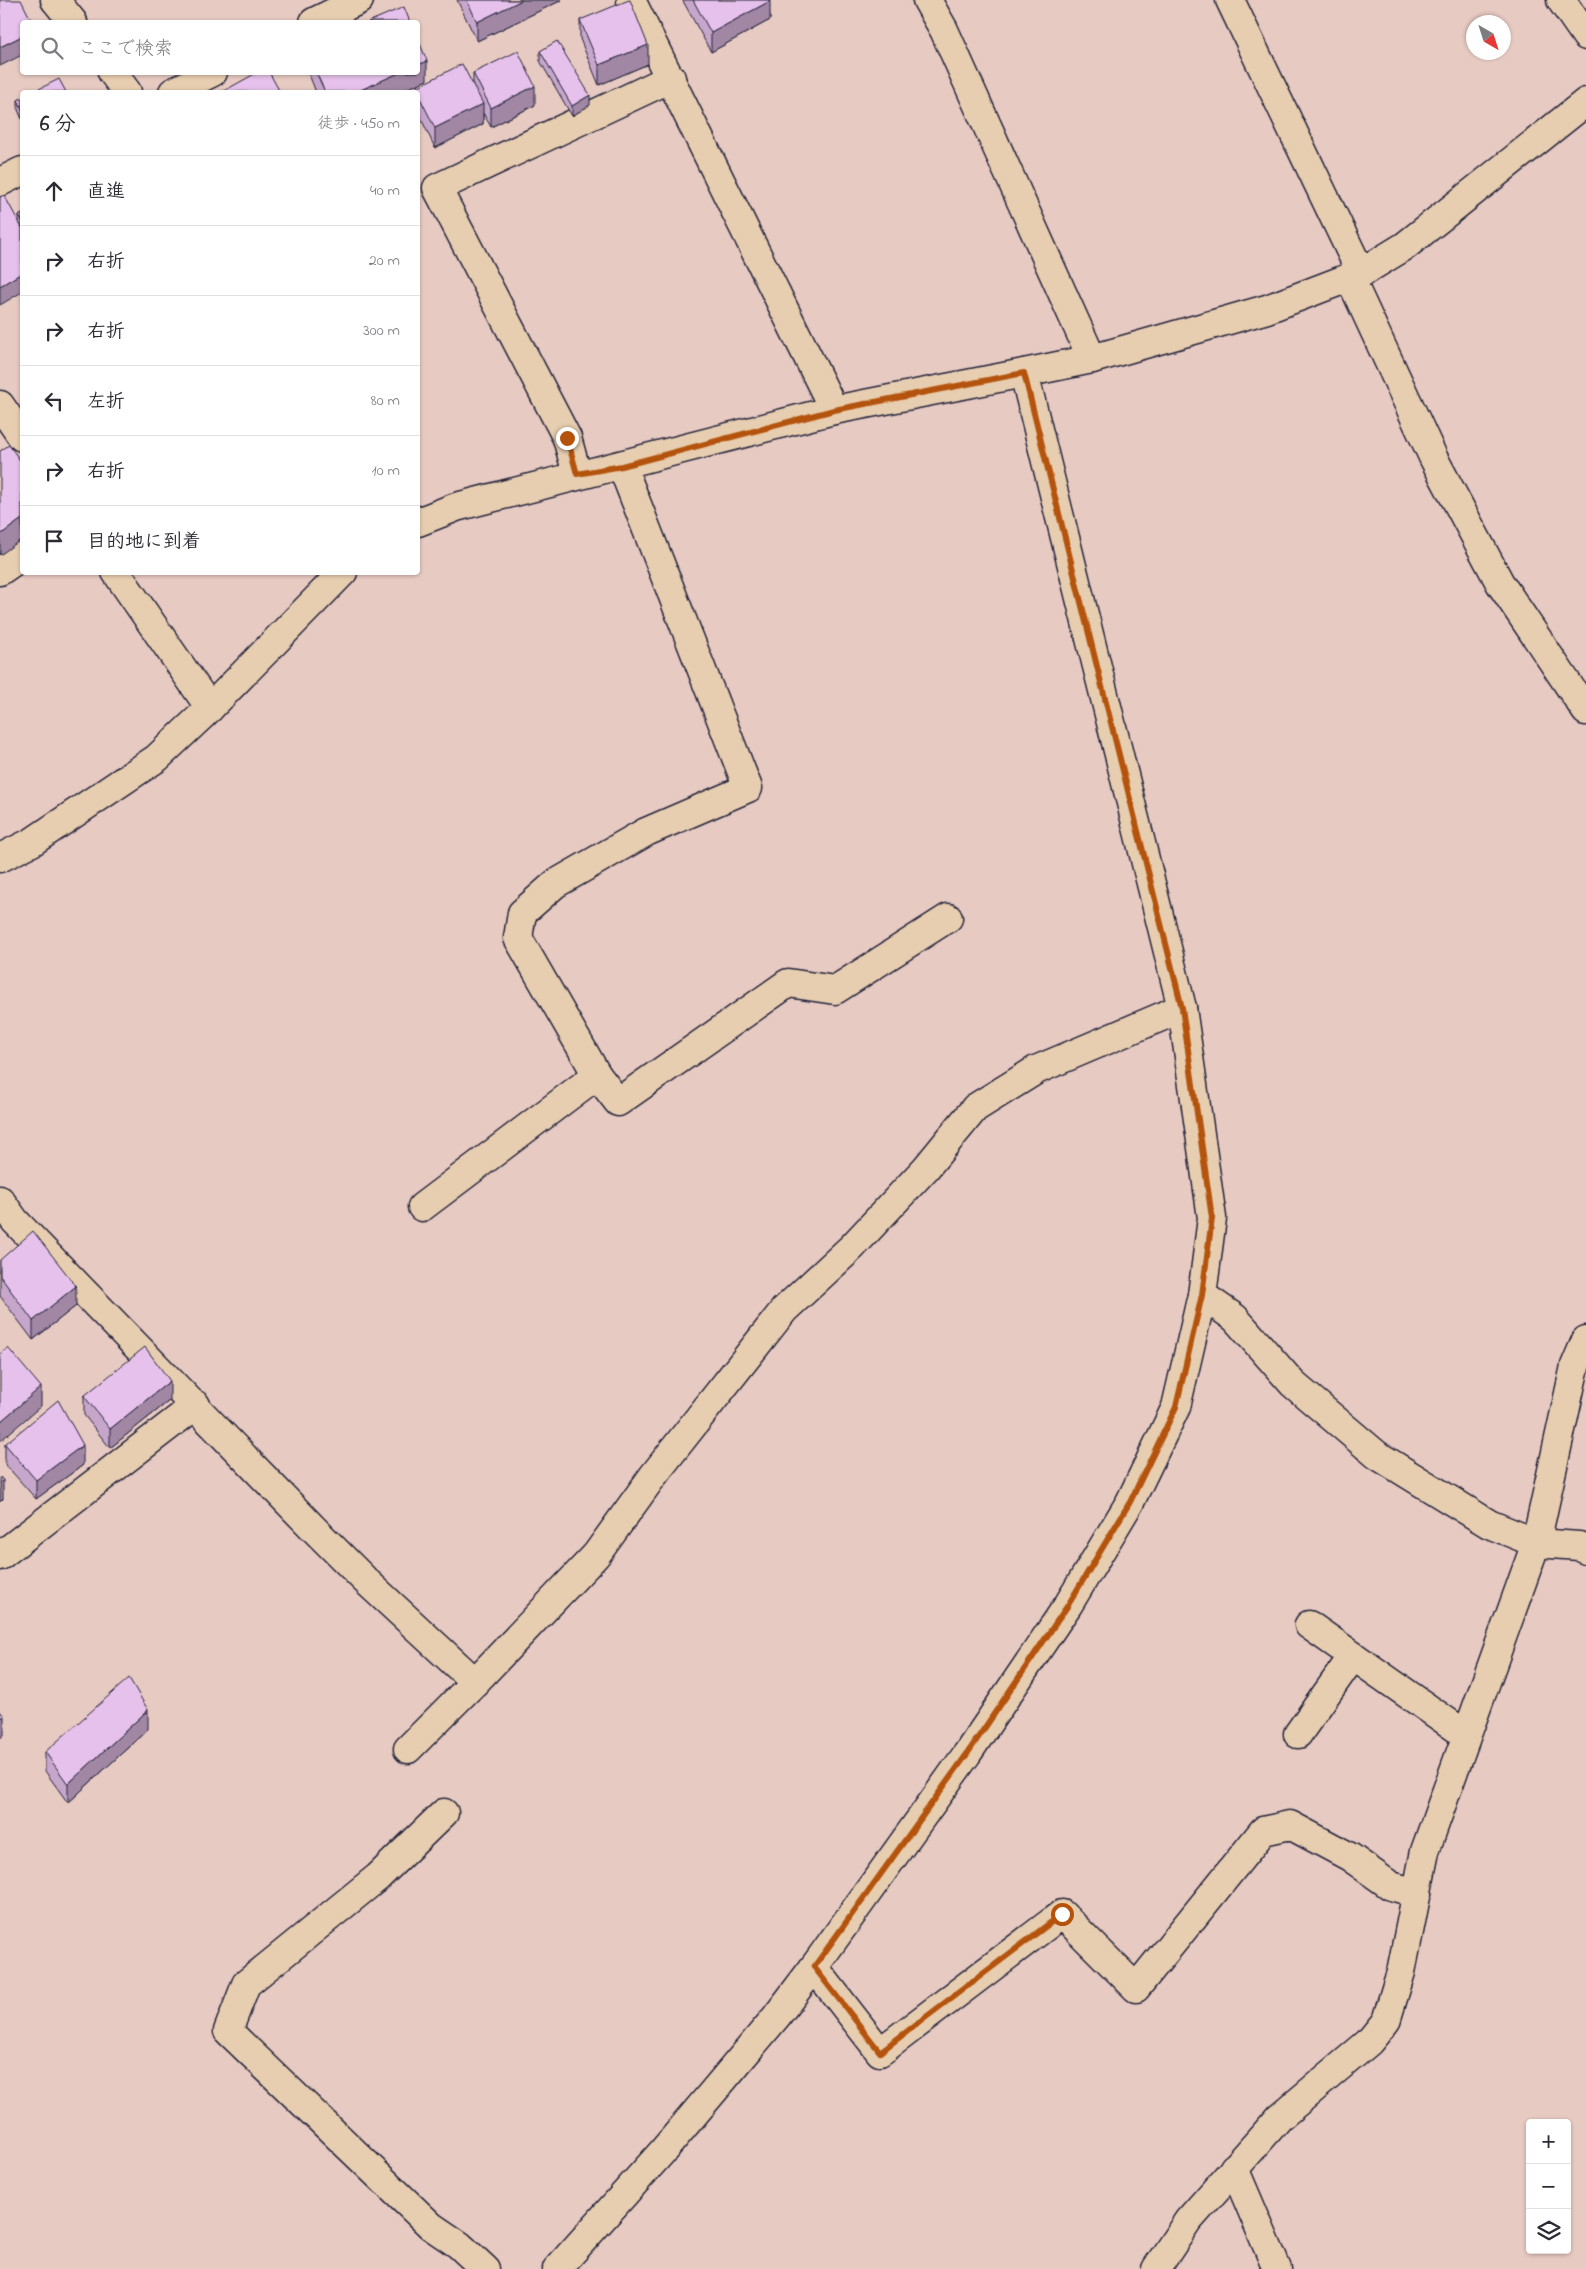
<!DOCTYPE html>
<html lang="ja">
<head>
<meta charset="utf-8">
<style>
	body { margin:0; font-family:"Indie Flower","Klee One",sans-serif; background:#f7f7f7; color:#2b2b33 }
	.controls { position:absolute; right:15px; bottom:15px; display:grid; overflow:hidden; border-radius:5px; box-shadow:0 1px 4px #0004 }
	.controls button { width:45px; height:45px; display:grid; place-items:center; padding:0; border:0; border-bottom:1px solid #e1e1e2; background:#fff; color:#2b2b33; font:25px sans-serif }
	.compass { position:absolute; left:1466px; top:15px; width:45px; height:45px; border-radius:50%; background:#fff; box-shadow:0 1px 4px #0004; rotate:141deg }
	.stop { position:absolute; width:15px; height:15px; margin:-11px; border:4px solid #b45309; border-radius:50%; background:#fff }
	.stop.end { background:#b45309; border-color:#fff; box-shadow:0 1px 5px #0008 }
	.list { margin:0; padding:0; list-style:none }
	h2 { display:flex; justify-content:space-between; align-items:center; height:65px; margin:0; padding:0 20px; font-size:21px }
	h2 small { font-size:16px; font-weight:400; color:#7c7c81 }
	.list li { display:grid; grid-template-columns:32px 1fr auto; gap:15px; align-items:center; box-sizing:border-box; height:70px; padding:0 20px; border-top:1px solid #e1e1e2 }
	.list b { display:block; font-size:19px; white-space:nowrap }
	.list em { font-size:16px; font-style:normal; color:#7c7c81 }
	.icon { flex:none; width:28px; height:28px; fill:none; stroke:currentColor; stroke-width:2; stroke-linecap:round; stroke-linejoin:round }
	.map { position:relative; flex:none; width:1586px; height:2269px; overflow:hidden }
	.search { position:absolute; background:#fff; box-shadow:0 1px 4px #0004; left:20px; top:20px; width:400px; height:55px; display:flex; align-items:center; gap:12px; box-sizing:border-box; padding:0 18px; border-radius:5px; color:#7c7c81; font-size:19px }
	.panel { position:absolute; background:#fff; box-shadow:0 1px 4px #0004; left:20px; top:90px; width:400px; height:485px; border-radius:5px }
	.map>svg:first-child { display:block }
</style>
</head>
<body>
<div class="map">
<svg width="1586" height="2269" viewBox="0 0 1586 2269">
	<rect width="100%" height="100%" fill="#e7cac2"/>
	<filter id="ink" filterUnits="userSpaceOnUse"><feTurbulence type="fractalNoise" baseFrequency=".02" numOctaves="2"/><feDisplacementMap in="SourceGraphic" scale="10" xChannelSelector="R" yChannelSelector="G"/><feConvolveMatrix kernelMatrix="1 2 1 2 8 2 1 2 1" color-interpolation-filters="sRGB"/></filter>
	<g filter="url(#ink)">
		<g fill="none" stroke-linecap="round" stroke-linejoin="round">
			<defs>
				<g id="minor">
					<polyline points="55,0 73,22"/>
					<polyline points="631,0 834,410"/>
					<polyline points="927,0 944,30 1092,359"/>
					<polyline points="1230,0 1361,273"/>
					<polyline points="1561,0 1586,36"/>
					<polyline points="314,22 359,0"/>
					<polyline points="112,72 127,92"/>
					<polyline points="173,92 213,72"/>
					<polyline points="0,182 22,171"/>
					<polyline points="1350,278 1434,459 1500,583 1586,711"/>
					<polyline points="0,405 22,437"/>
					<polyline points="577,474 567,438 437,188 671,78"/>
					<polyline points="418,522 456,507 834,410 1024,373"/>
					<polyline points="0,571 22,556"/>
					<polyline points="116,572 210,708"/>
					<polyline points="0,858 32,842 157,758 210,708 343,572"/>
					<polyline points="597,1075 518,938 522,913 555,884 646,832 748,788 622,466"/>
					<polyline points="0,1200 15,1221 315,1530 365,1580 475,1682"/>
					<polyline points="422,1207 597,1075 618,1102 788,983 835,990 948,918"/>
					<polyline points="1202,1295 1235,1318 1293,1384 1377,1455 1489,1524 1536,1543 1579,1546 1586,1550"/>
					<polyline points="0,1556 196,1405"/>
					<polyline points="1309,1625 1466,1735"/>
					<polyline points="1298,1734 1353,1656"/>
					<polyline points="408,1749 475,1682 596,1555 653,1476 784,1310 852,1247 926,1168 975,1108 1036,1070 1182,1008"/>
					<polyline points="444,1813 378,1877 246,1984 228,2031 431,2226 459,2245 485,2269"/>
					<polyline points="814,1967 880,2052 1062,1914 1136,1988 1263,1831 1290,1825 1350,1857 1391,1886 1417,1893"/>
					<polyline points="1234,2168 1277,2269"/>
					<polyline points="1156,2269 1188,2221 1280,2117 1369,2042 1386,2021 1401,1972 1425,1851 1536,1543 1575,1366 1586,1340"/>
				</g>
				<polyline id="tertiary" points="557,2269 663,2151 776,2017 814,1967 967,1754 1068,1605 1130,1502 1176,1407 1202,1295 1212,1218 1182,1008 1024,373 1092,359 1267,309 1361,273 1405,246 1586,102"/>
			</defs>
			<use href="#minor" stroke="#22223b" stroke-width="31"/>
			<use href="#tertiary" stroke="#22223b" stroke-width="31"/>
			<use href="#minor" stroke="#e8ceb0" stroke-width="28"/>
			<use href="#tertiary" stroke="#e8ceb0" stroke-width="28"/>
		</g>
		<g fill="#c6a6ca" stroke="#22223b">
			<polygon points="457,0 562,0 477,41"/>
			<polygon points="683,0 769,0 770,20 711,52 683,1"/>
			<polygon points="580,20 648,64 599,85 580,39"/>
			<polygon points="540,51 590,105 572,116 540,61"/>
			<polygon points="308,72 418,72 427,80 399,92 316,92"/>
			<polygon points="473,73 535,105 491,127 483,113 483,124 435,148 418,112 418,92 415,92 415,88 473,85"/>
			<polygon points="22,98 22,119 18,110 18,100"/>
			<polygon points="22,214 22,292 19,222 19,216"/>
			<polygon points="0,1260 76,1306 33,1340 0,1296"/>
			<polygon points="84,1396 170,1400 110,1448 84,1415"/>
			<polygon points="5,1444 83,1465 36,1499 5,1464"/>
			<polygon points="148,1729 68,1803 45,1771 45,1752"/>
		</g>
		<g fill="#a187a4" stroke="#22223b">
			<polygon points="522,0 562,0 477,41 477,22"/>
			<polygon points="770,1 770,20 711,52 711,33"/>
			<polygon points="22,36 22,55 0,66 0,47"/>
			<polygon points="648,45 648,64 599,85 599,65"/>
			<polygon points="427,61 427,80 399,92 356,92 401,72 418,72 418,65"/>
			<polygon points="535,86 535,105 491,127 491,108"/>
			<polygon points="590,95 590,105 572,116 572,106"/>
			<polygon points="483,104 483,124 435,148 435,128"/>
			<polygon points="22,273 22,292 0,305 0,286"/>
			<polygon points="22,519 22,539 0,555 0,535"/>
			<polygon points="76,1286 76,1306 33,1340 33,1321"/>
			<polygon points="170,1381 170,1400 110,1448 110,1429"/>
			<polygon points="41,1387 41,1406 0,1441 0,1422"/>
			<polygon points="83,1445 83,1465 36,1499 36,1480"/>
			<polygon points="3,1480 3,1499 0,1502 0,1483"/>
			<polygon points="148,1710 148,1729 68,1803 68,1784"/>
			<polygon points="4,1716 4,1735 0,1738 0,1719"/>
		</g>
		<g fill="#e6c1eb" stroke="#22223b">
			<polygon points="0,0 21,0 32,22 22,22 22,36 0,47"/>
			<polygon points="467,0 522,0 477,22"/>
			<polygon points="629,0 630,0 648,45 599,65 580,20"/>
			<polygon points="693,0 769,0 770,1 711,33"/>
			<polygon points="404,7 410,22 368,22"/>
			<polygon points="418,39 427,61 418,65"/>
			<polygon points="557,41 590,95 572,106 540,51"/>
			<polygon points="518,51 535,86 491,108 473,73"/>
			<polygon points="462,64 483,104 435,128 415,88"/>
			<polygon points="258,72 269,72 280,92 222,92"/>
			<polygon points="316,72 401,72 356,92 325,92"/>
			<polygon points="59,79 66,92 33,92"/>
			<polygon points="22,98 22,109 18,100"/>
			<polygon points="4,195 22,228 22,273 0,286 0,197"/>
			<polygon points="22,214 22,221 19,216"/>
			<polygon points="9,445 22,463 22,519 0,535 0,451"/>
			<polygon points="33,1231 76,1286 33,1321 0,1276 0,1260"/>
			<polygon points="145,1347 170,1381 110,1429 84,1396"/>
			<polygon points="8,1348 41,1387 0,1422 0,1354"/>
			<polygon points="58,1400 83,1445 36,1480 5,1444"/>
			<polygon points="0,1477 3,1480 0,1483"/>
			<polygon points="129,1678 148,1710 68,1784 45,1752"/>
			<polygon points="0,1711 4,1716 0,1719"/>
		</g>
	</g>
	<g fill="none" stroke-linecap="round" stroke-linejoin="round" filter="url(#ink)">
		<polyline stroke="#b45309" stroke-width="6" points="567,438 577,474 622,466 834,410 1024,373 1182,1008 1212,1218 1202,1295 1176,1407 1130,1502 1068,1605 967,1754 814,1967 880,2052 1062,1914"/>
	</g>
</svg>
<div class="controls">
<button>+</button>
<button>−</button>
<button><svg class="icon" aria-label="layers" viewBox="0 0 24 24"><path d="M12 4l9 5-9 5-9-5zM3 14l9 5 9-5"/></svg></button>
</div>
<svg class="compass" viewBox="-18 -18 36 36"><path d="M0-13l5 13h-10z" fill="#e53935"/><path d="M0 13l5-13h-10z" fill="#7c7c81"/></svg>
<div class="stop" style="left:1062px;top:1914px"></div>
<div class="stop end" style="left:567px;top:438px"></div>
<div class="search"><svg class="icon" aria-label="search" viewBox="0 0 24 24"><circle cx="10" cy="10" r="6"/><path d="M15 15l6 6"/></svg>ここで検索</div>
<section class="panel">
<h2>6 分<small>徒歩 · 450 m</small></h2>
<ul class="list">
<li><svg class="icon" aria-label="ahead" viewBox="0 0 24 24"><path d="M12 20V5M6 11l6-6 6 6"/></svg><div><b>直進</b></div><em>40 m</em></li>
<li><svg class="icon" aria-label="right" viewBox="0 0 24 24"><path d="M7 20v-9h11M14 6l5 5-5 5"/></svg><div><b>右折</b></div><em>20 m</em></li>
<li><svg class="icon" aria-label="right" viewBox="0 0 24 24"><path d="M7 20v-9h11M14 6l5 5-5 5"/></svg><div><b>右折</b></div><em>300 m</em></li>
<li><svg class="icon" aria-label="left" viewBox="0 0 24 24"><path d="M17 20v-9H6M10 6l-5 5 5 5"/></svg><div><b>左折</b></div><em>80 m</em></li>
<li><svg class="icon" aria-label="right" viewBox="0 0 24 24"><path d="M7 20v-9h11M14 6l5 5-5 5"/></svg><div><b>右折</b></div><em>10 m</em></li>
<li><svg class="icon" aria-label="arrive" viewBox="0 0 24 24"><path d="M6 21V4h12l-3 4 3 4H6"/></svg><div><b>目的地に到着</b></div></li>
</ul>
</section>
</div>
</body>
</html>
